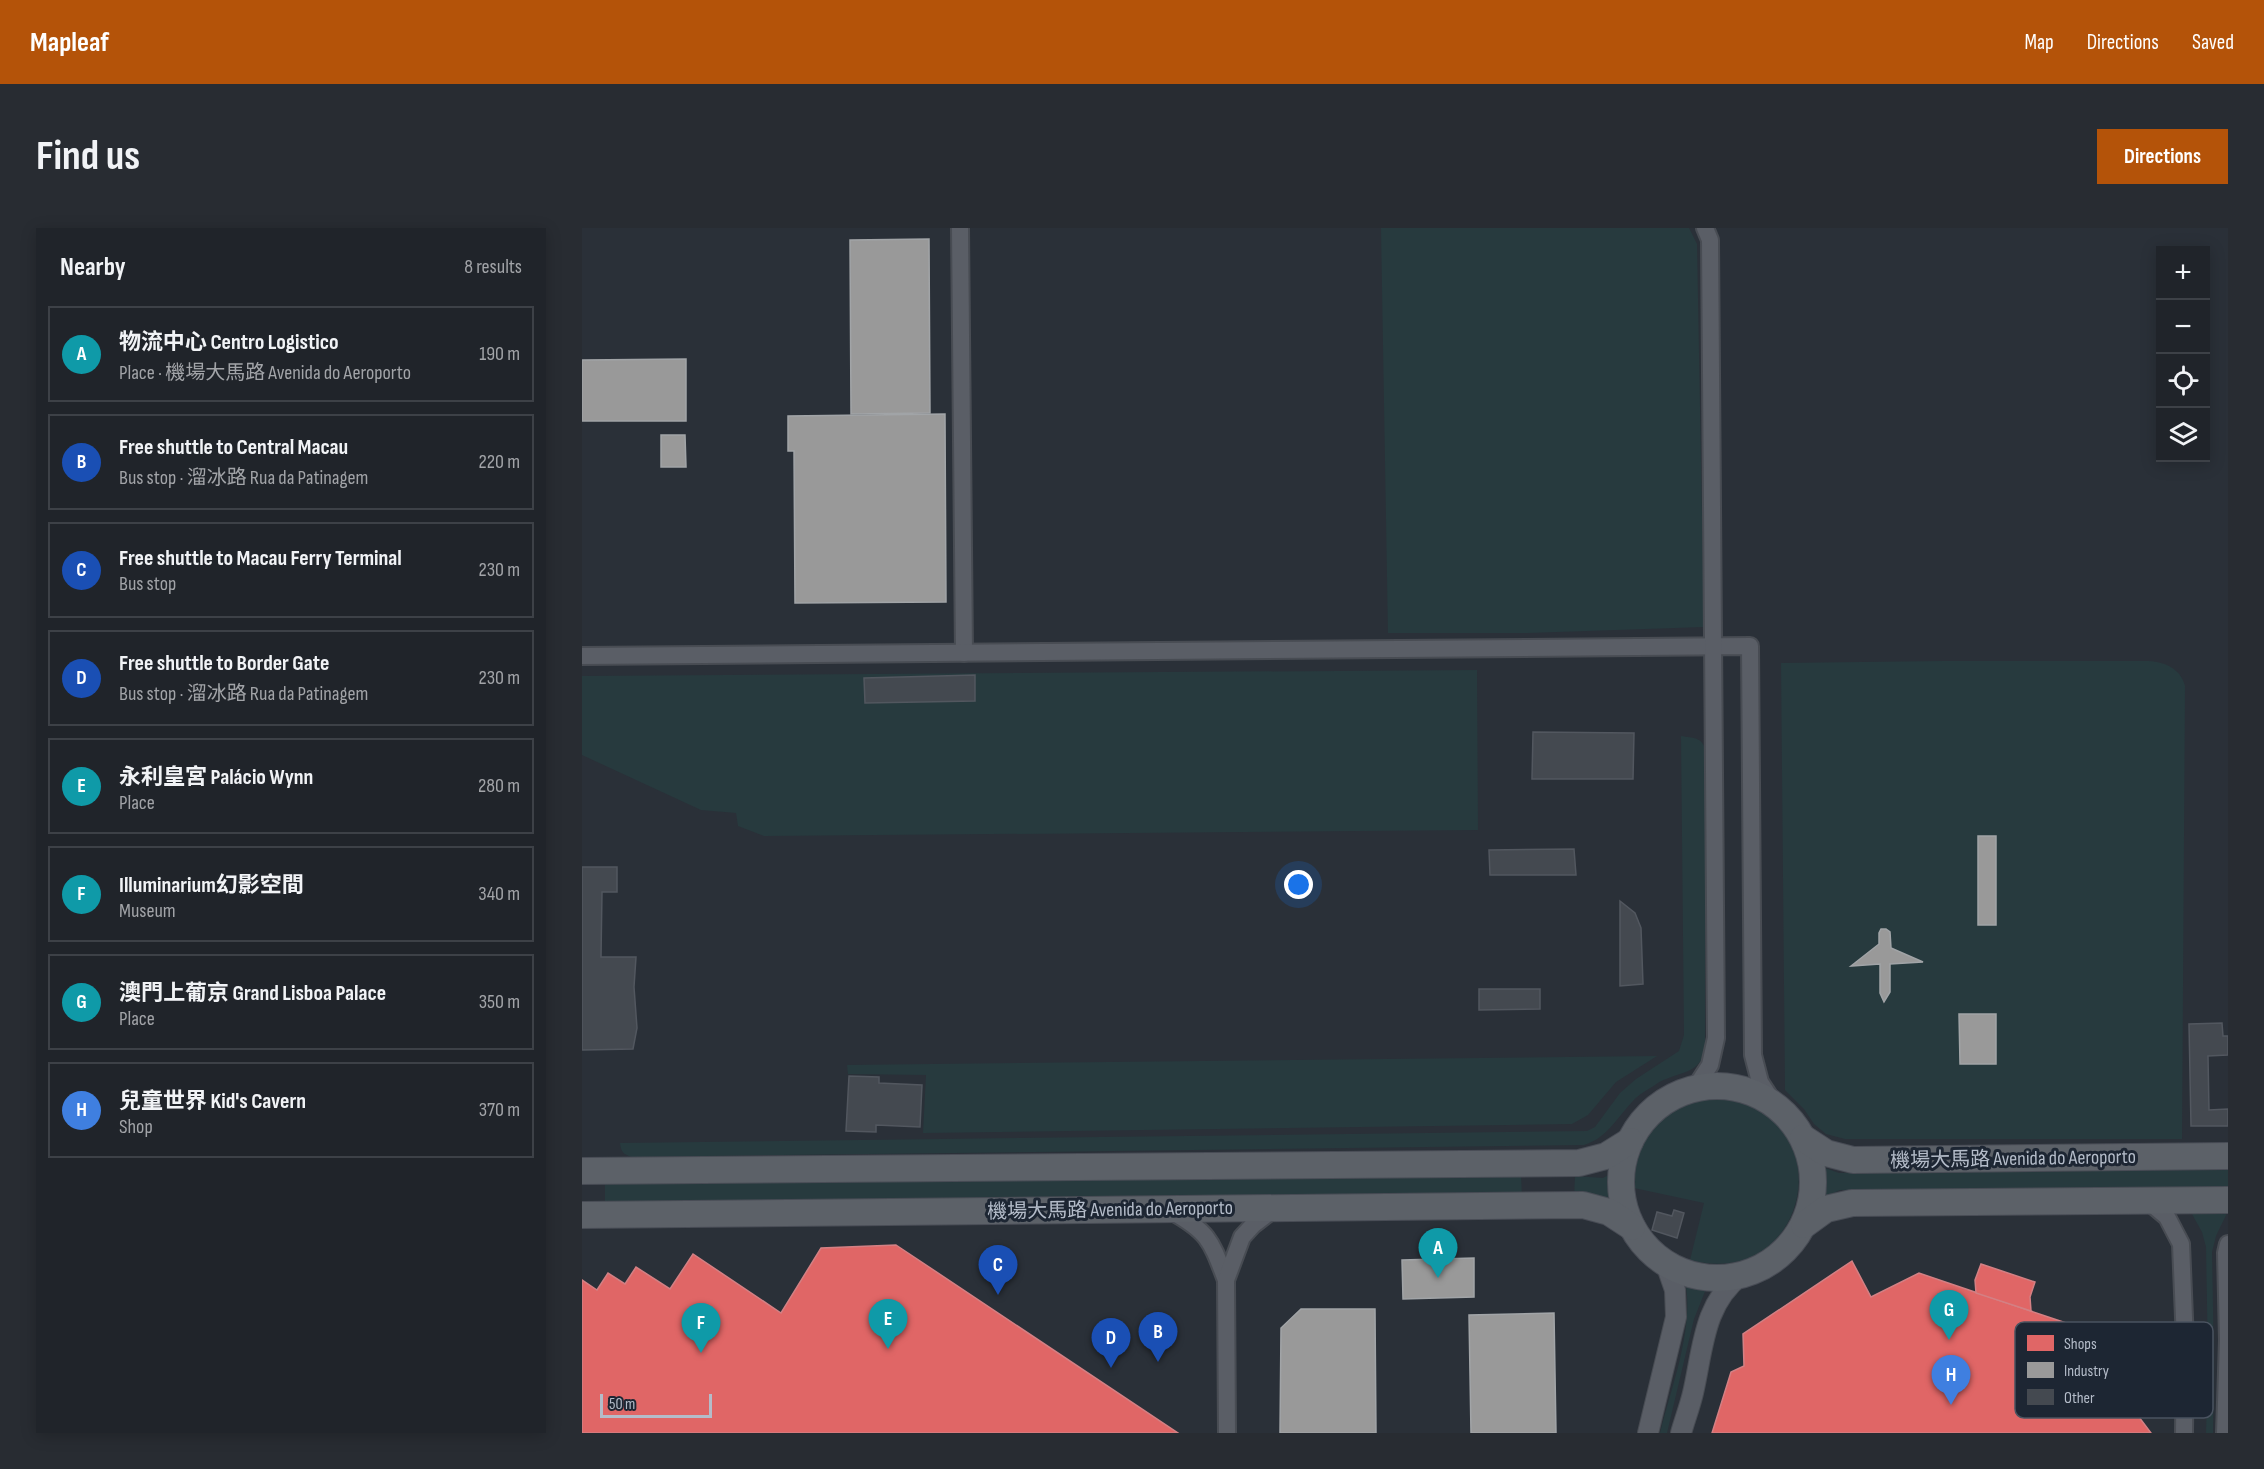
<!DOCTYPE html>
<html lang="en">
<head>
<meta charset="utf-8">
<style>
	body { margin:0; font-family:"Sofia Sans Condensed","Noto Sans SC",sans-serif; background:#282c32; color:#f1f3f6 }
	.controls { position:absolute; right:18px; top:18px; display:grid; overflow:hidden; border-radius:0px; box-shadow:0 3px 15px #0003 }
	.controls button { width:54px; height:54px; display:grid; place-items:center; padding:0; border:0; border-bottom:2px solid #3d4147; background:#20242a; color:#f1f3f6; font:30px sans-serif }
	.scale { position:absolute; left:18px; bottom:15px; width:112px; box-sizing:border-box; padding-left:6px; border:3px solid #b4bcc9; border-top:0; font-size:16px; line-height:21px; white-space:nowrap; color:#b4bcc9; -webkit-text-stroke:4px #1d2633; paint-order:stroke }
	.you { position:absolute; left:717px; top:657px; width:21px; height:21px; margin:-15px; border:4px solid #fff; border-radius:50%; background:#1a73e8; box-shadow:0 0 0 9px #1a73e833 }
	.badge { display:grid; place-items:center; width:39px; height:39px; border-radius:50%; background:#b45309; color:#fff; font-size:20px; font-weight:700 }
	.pin { position:absolute; translate:-50% -50px; filter:drop-shadow(0 2px 3px #0008) }
	.pin::after { content:''; position:absolute; top:32px; width:21px; height:18px; background:inherit; clip-path:polygon(0 0,100% 0,50% 100%) }
	.list { margin:0; padding:0; list-style:none }
	h2 { display:flex; justify-content:space-between; align-items:center; height:78px; margin:0; padding:0 24px; font-size:26px }
	h2 small { font-size:20px; font-weight:400; color:#a2a4a8 }
	.list li { display:grid; grid-template-columns:39px 1fr auto; gap:18px; align-items:center; box-sizing:border-box; height:96px; margin:0 12px 12px; padding:0 12px; border:2px solid #3d4147; border-radius:0px }
	.list b { display:block; font-size:22px; white-space:nowrap }
	.list p { margin:0; font-size:20px; white-space:nowrap; color:#a2a4a8 }
	.list em { font-size:20px; font-style:normal; color:#a2a4a8 }
	.icon { flex:none; width:33px; height:33px; fill:none; stroke:currentColor; stroke-width:2; stroke-linecap:round; stroke-linejoin:round }
	.map { position:relative; flex:none; width:1646px; height:1205px; overflow:hidden; border-radius:0px }
	header { display:flex; align-items:center; gap:36px; box-sizing:border-box; height:84px; padding:0 30px; background:#b45309; color:#fff }
	header strong { font-size:28px }
	nav { display:flex; gap:33px; margin-inline-start:auto; font-size:21px }
	.intro { display:flex; align-items:center; justify-content:space-between; box-sizing:border-box; height:144px; padding:0 36px }
	h1 { margin:0; font-size:42px }
	.button { padding:15px 27px; border-radius:0px; background:#b45309; color:#fff; font-size:21px; font-weight:700 }
	main { display:flex; gap:36px; padding:0 36px }
	aside { flex:1; background:#20242a; border-radius:0px; box-shadow:0 3px 15px #0003 }
	.map>svg:first-child { display:block }
</style>
</head>
<body>
<header>
<strong>Mapleaf</strong>
<nav><a>Map</a><a>Directions</a><a>Saved</a></nav>
</header>
<div class="intro"><h1>Find us</h1><a class="button">Directions</a></div>
<main>
<aside>
<h2>Nearby<small>8 results</small></h2>
<ul class="list">
<li><span class="badge" style="background:#0f9aa8">A</span><div><b>物流中心 Centro Logistico</b><p>Place · 機場大馬路 Avenida do Aeroporto</p></div><em>190 m</em></li>
<li><span class="badge" style="background:#1a4fb4">B</span><div><b>Free shuttle to Central Macau</b><p>Bus stop · 溜冰路 Rua da Patinagem</p></div><em>220 m</em></li>
<li><span class="badge" style="background:#1a4fb4">C</span><div><b>Free shuttle to Macau Ferry Terminal</b><p>Bus stop</p></div><em>230 m</em></li>
<li><span class="badge" style="background:#1a4fb4">D</span><div><b>Free shuttle to Border Gate</b><p>Bus stop · 溜冰路 Rua da Patinagem</p></div><em>230 m</em></li>
<li><span class="badge" style="background:#0f9aa8">E</span><div><b>永利皇宮 Palácio Wynn</b><p>Place</p></div><em>280 m</em></li>
<li><span class="badge" style="background:#0f9aa8">F</span><div><b>Illuminarium幻影空間</b><p>Museum</p></div><em>340 m</em></li>
<li><span class="badge" style="background:#0f9aa8">G</span><div><b>澳門上葡京 Grand Lisboa Palace</b><p>Place</p></div><em>350 m</em></li>
<li><span class="badge" style="background:#3f7fe0">H</span><div><b>兒童世界 Kid's Cavern</b><p>Shop</p></div><em>370 m</em></li>
</ul>
</aside>
<div class="map">
<svg width="1646" height="1205" viewBox="0 0 1646 1205">
	<rect width="100%" height="100%" fill="#2a3038"/>
	<g fill="#273a3e">
		<polygon points="799,0 1107,0 1115,16 1122,399 946,405 806,405"/>
		<path d="M1360 433H1567C1583 434 1599 441 1603 458L1600 911H1263L1244 906 1232 896 1222 881 1203 862 1199 435Z"/>
		<polygon points="895,442 896,602 182,608 156,598 154,585 119,582 0,527 0,448"/>
		<path d="M1099 508C1111 510 1120 509 1123 521V821C1118 849 1092 843 1073 857 1065 862 1056 867 1050 874 1034 891 1025 910 1002 917L50 929C41 926 39 924 38 915L1005 903 1013 899 1038 865 1054 851 1097 823 1102 807Z"/>
		<polygon points="1075,828 1034,854 1006,887 990,896 341,905 344,847 266,846 265,837"/>
		<path d="M1136 870C1263 881 1230 1064 1108 1032L1122 975 1052 960C1053 907 1083 875 1136 870Z"/>
		<polygon points="1243,940 1257,945 1646,942 1646,959 1258,962 1243,969"/>
		<polygon points="1030,945 1028,978 992,971 993,948 1021,950"/>
		<polygon points="939,947 940,969 23,977 23,952"/>
		<polygon points="1645,985 1634,1008 1630,1024 1632,1135 1631,1205 1624,1205 1626,1133 1624,1019 1620,1004 1610,986"/>
		<path d="M1104 1058 1124 1061 1112 1091 1085 1205H1078C1089 1160 1111 1104 1104 1058Z"/>
	</g>
	<g fill="#e06666" stroke="#d38084" stroke-width="1.5">
		<polygon points="314,1017 596,1205 0,1205 0,1052 15,1062 26,1045 43,1056 54,1039 88,1061 111,1026 199,1085 239,1020"/>
		<polygon points="1270,1033 1289,1069 1337,1045 1487,1096 1569,1205 1130,1205 1149,1144 1162,1138 1161,1106"/>
		<polygon points="1399,1036 1453,1054 1448,1069 1449,1083 1394,1065 1393,1052"/>
	</g>
	<g fill="#999" stroke="#a1a4a7" stroke-width="1.5">
		<polygon points="347,11 348,185 269,186 268,12"/>
		<polygon points="104,131 104,193 0,193 0,132"/>
		<polygon points="363,186 364,374 213,375 212,223 206,223 206,188"/>
		<polygon points="79,207 103,207 104,239 79,239"/>
		<rect x="1396" y="608" width="18" height="89"/>
		<polygon points="1299,701 1304,701 1308,704 1309,720 1341,734 1308,736 1308,764 1302,774 1298,765 1298,736 1269,738 1297,716 1297,705"/>
		<polygon points="1377,786 1414,786 1414,836 1378,836"/>
		<polygon points="892,1030 892,1069 821,1071 820,1032"/>
		<polygon points="719,1081 793,1081 794,1205 698,1205 699,1100"/>
		<polygon points="972,1085 974,1205 889,1205 887,1087"/>
	</g>
	<g fill="#444950" stroke="#52575f" stroke-width="1.5">
		<polygon points="393,447 393,473 283,475 282,450"/>
		<polygon points="951,504 1052,505 1051,551 950,551"/>
		<polygon points="992,621 994,647 908,647 907,622"/>
		<polygon points="0,639 35,639 35,664 20,664 19,729 54,729 52,759 55,800 51,821 0,822"/>
		<polygon points="1038,673 1053,685 1059,700 1061,756 1038,758"/>
		<polygon points="897,761 958,761 958,781 897,782"/>
		<polygon points="1640,795 1641,808 1646,808 1646,827 1626,828 1627,882 1646,881 1646,898 1609,898 1607,796"/>
		<polygon points="267,848 297,849 297,855 340,857 338,899 294,897 294,904 264,903"/>
		<polygon points="1092,982 1102,985 1095,1010 1070,1002 1075,984 1090,988"/>
	</g>
	<g fill="none" stroke-linecap="round" stroke-linejoin="round">
		<defs>
			<g id="minor">
				<polyline points="378,0 382,425"/>
				<polyline points="0,428 1168,418 1171,827 1178,854 1193,877"/>
				<polyline points="1113,860 1128,837 1134,810 1128,12 1123,0"/>
				<polyline points="1566,973 1585,989 1599,1016 1603,1114 1602,1205"/>
				<path d="M589 983C627 1004 629 1013 644 1052"/>
				<polyline points="645,1205 644,1052 660,1009 671,997 693,980"/>
				<polyline points="1643,1205 1646,1112 1644,1025 1646,1016"/>
			</g>
			<g id="tertiary">
				<polyline points="1066,1205 1094,1089 1093,1062 1084,1036"/>
				<path d="M1099 1205C1103 1191 1108 1178 1111 1165 1121 1122 1121 1076 1159 1047"/>
			</g>
			<g id="primary">
				<circle cx="1135" cy="954" r="96"/>
				<polyline points="1221,910 1244,925 1271,932 1646,928"/>
				<polyline points="0,943 997,935 1024,928 1048,913"/>
				<polyline points="0,987 1001,977 1027,984 1050,999"/>
				<polyline points="1222,997 1244,981 1270,975 1646,972"/>
			</g>
		</defs>
		<use href="#minor" stroke="#484c53" stroke-width="20"/>
		<use href="#tertiary" stroke="#484c53" stroke-width="22"/>
		<use href="#primary" stroke="#484c55" stroke-width="28"/>
		<use href="#minor" stroke="#5a5e66" stroke-width="16"/>
		<use href="#tertiary" stroke="#5a5e66" stroke-width="20"/>
		<use href="#primary" stroke="#5c6168" stroke-width="26"/>
	</g>
	<g text-anchor="middle" stroke-width="6" stroke-linejoin="round" paint-order="stroke">
		<g font-size="20" fill="#b4bcc9" stroke="#1d2633">
			<text transform="translate(1431 930) rotate(-1)" y="7">機場大馬路 Avenida do Aeroporto</text>
			<text transform="translate(528 981) rotate(-1)" y="7">機場大馬路 Avenida do Aeroporto</text>
		</g>
	</g>
	<rect x="1433" y="1094" width="198" height="96" rx="9" fill="#1d2633" stroke="#4a5360" stroke-width="1.5"/>
	<rect x="1445" y="1107" width="27" height="16" fill="#e06666"/>
	<rect x="1445" y="1134" width="27" height="16" fill="#999"/>
	<rect x="1445" y="1161" width="27" height="16" fill="#444950"/>
	<g font-size="16" fill="#b4bcc9">
		<text x="1482" y="1121">Shops</text>
		<text x="1482" y="1148">Industry</text>
		<text x="1482" y="1175">Other</text>
	</g>
</svg>
<div class="controls">
<button>+</button>
<button>−</button>
<button><svg class="icon" aria-label="locate" viewBox="0 0 24 24"><circle cx="12" cy="12" r="6"/><path d="M12 2v4M12 18v4M2 12h4M18 12h4"/></svg></button>
<button><svg class="icon" aria-label="layers" viewBox="0 0 24 24"><path d="M12 4l9 5-9 5-9-5zM3 14l9 5 9-5"/></svg></button>
</div>
<div class="scale">50 m</div>
<div class="you"></div>
<div class="pin badge" style="left:856px;top:1050px;background:#0f9aa8">A</div>
<div class="pin badge" style="left:576px;top:1134px;background:#1a4fb4">B</div>
<div class="pin badge" style="left:416px;top:1067px;background:#1a4fb4">C</div>
<div class="pin badge" style="left:529px;top:1140px;background:#1a4fb4">D</div>
<div class="pin badge" style="left:306px;top:1121px;background:#0f9aa8">E</div>
<div class="pin badge" style="left:119px;top:1125px;background:#0f9aa8">F</div>
<div class="pin badge" style="left:1367px;top:1112px;background:#0f9aa8">G</div>
<div class="pin badge" style="left:1369px;top:1177px;background:#3f7fe0">H</div>
</div>
</main>
</body>
</html>
